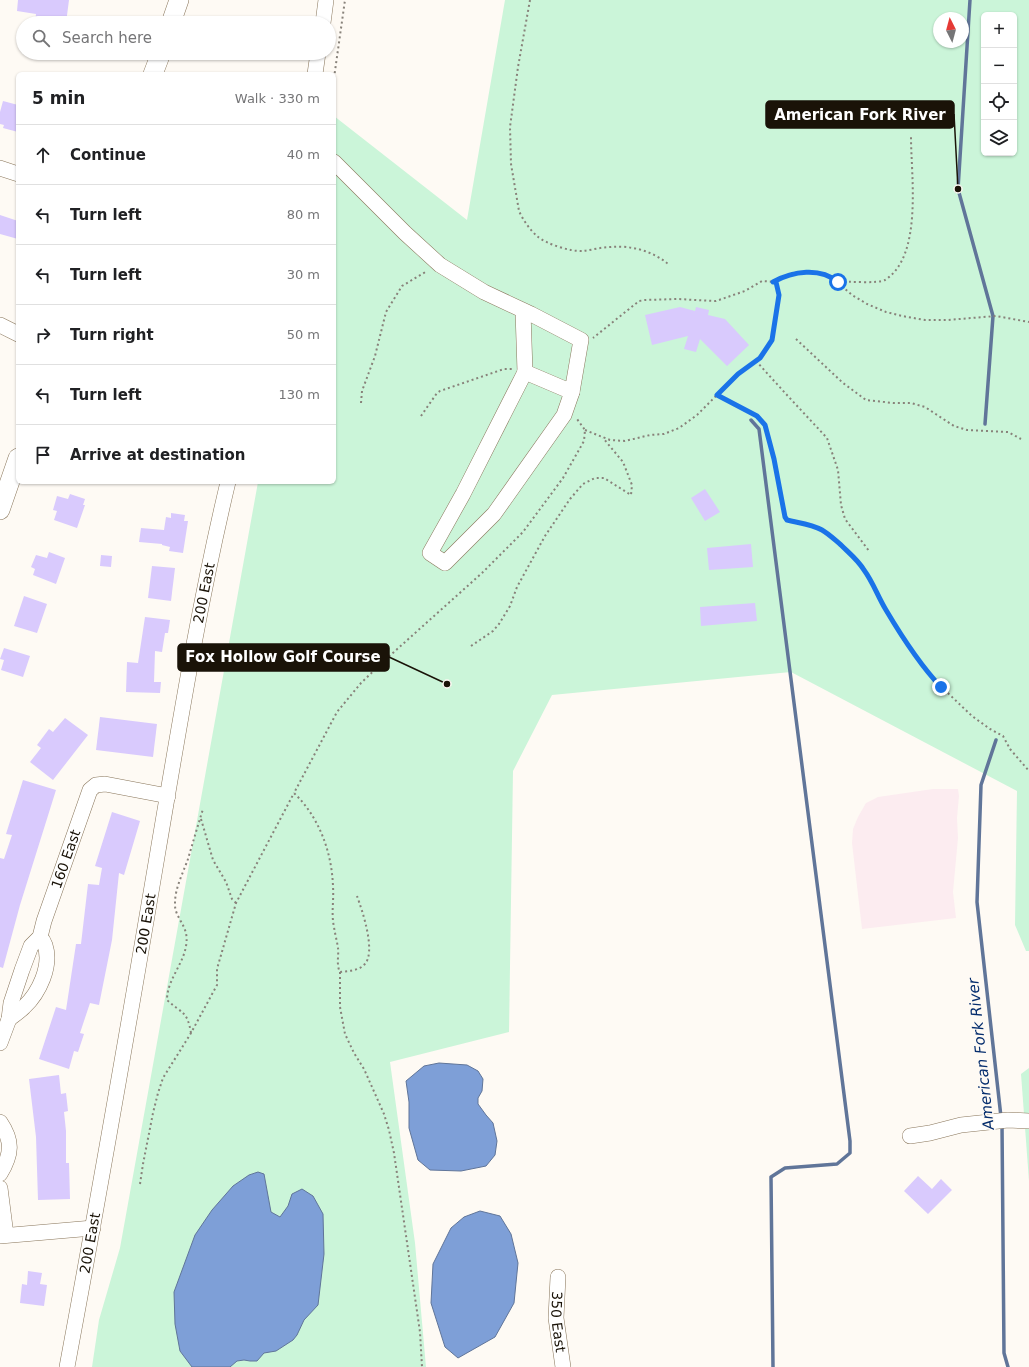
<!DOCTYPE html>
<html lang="en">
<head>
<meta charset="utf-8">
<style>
	body { margin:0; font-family:"DejaVu Sans",sans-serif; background:#f6f6f6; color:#202124 }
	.controls { position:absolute; right:12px; top:12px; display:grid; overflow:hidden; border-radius:6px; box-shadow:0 1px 3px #0004 }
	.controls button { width:36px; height:36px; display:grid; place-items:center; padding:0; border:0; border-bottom:1px solid #e0e0e0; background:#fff; color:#202124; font:20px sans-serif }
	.compass { position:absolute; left:933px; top:12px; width:36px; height:36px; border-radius:50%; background:#fff; box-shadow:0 1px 3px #0004; rotate:354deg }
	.stop { position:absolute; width:12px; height:12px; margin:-9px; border:3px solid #1a73e8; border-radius:50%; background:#fff }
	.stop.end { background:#1a73e8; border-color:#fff; box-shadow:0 1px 4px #0008 }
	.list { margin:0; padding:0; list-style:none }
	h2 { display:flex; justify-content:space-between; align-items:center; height:52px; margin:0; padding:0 16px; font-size:17px }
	h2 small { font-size:13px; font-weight:400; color:#757577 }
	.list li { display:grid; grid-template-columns:26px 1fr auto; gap:12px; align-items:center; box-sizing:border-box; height:60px; padding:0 16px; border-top:1px solid #e0e0e0 }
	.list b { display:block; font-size:15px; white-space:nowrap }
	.list em { font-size:13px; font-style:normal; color:#757577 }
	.icon { flex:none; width:22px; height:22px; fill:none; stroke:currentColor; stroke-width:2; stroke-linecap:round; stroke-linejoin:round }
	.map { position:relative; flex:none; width:1029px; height:1367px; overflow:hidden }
	.search { position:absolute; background:#fff; box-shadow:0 1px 3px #0004; left:16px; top:16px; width:320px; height:44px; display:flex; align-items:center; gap:10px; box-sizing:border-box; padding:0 14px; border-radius:22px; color:#757577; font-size:15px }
	.panel { position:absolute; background:#fff; box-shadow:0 1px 3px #0004; left:16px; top:72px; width:320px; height:412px; border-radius:6px }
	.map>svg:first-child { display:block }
</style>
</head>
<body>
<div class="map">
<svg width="1029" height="1367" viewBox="0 0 1029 1367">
	<rect width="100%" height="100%" fill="#fefaf4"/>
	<polygon fill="#fcecf0" points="933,789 958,789 959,796 957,818 958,838 953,892 956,918 862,929 852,843 853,829 858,817 866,803 878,797"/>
	<g fill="#cbf5d9" fill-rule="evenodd">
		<path d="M505 0H1029V951H1026L1015 925 1017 791 791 672 552 695 513 771 509 1032 390 1062 415 1243 426 1367H92L99 1320 120 1248 258 482H334V116L467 220ZM984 15H1014V153H984ZM939 18H963V42H939Z"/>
		<polygon points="1029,1068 1029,1181 1021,1074"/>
	</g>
	<g fill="#7e9fd7" stroke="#607599">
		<polygon points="439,1063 467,1065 478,1071 483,1079 482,1091 478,1098 478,1104 486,1115 493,1123 497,1141 495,1155 486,1166 461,1171 430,1170 418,1160 409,1128 409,1102 406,1081 424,1066"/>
		<polygon points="258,1172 264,1174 271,1212 280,1217 288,1206 292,1194 302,1189 313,1196 323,1214 324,1254 318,1305 304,1320 297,1335 293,1340 276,1351 264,1353 257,1361 250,1361 244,1360 237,1361 230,1367 192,1367 180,1351 175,1324 174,1292 195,1235 212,1210 233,1186 249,1175"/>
		<polygon points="480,1211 500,1216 511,1234 518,1263 514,1303 495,1337 458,1358 445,1347 431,1303 433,1264 451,1228 464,1217"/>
	</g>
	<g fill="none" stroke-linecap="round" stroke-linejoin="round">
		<g stroke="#607599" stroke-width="3.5">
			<polyline points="970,0 958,189 993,316 985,424"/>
			<polyline points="751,420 759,429 850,1141 850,1153 837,1164 785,1168 771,1177 773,1367"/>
			<polyline points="996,740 981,785 977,902 1001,1117"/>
			<polyline points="1002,1124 1004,1353 1008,1367"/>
		</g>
	</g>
	<g fill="#d9cafd">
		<polygon points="18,0 69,0 66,23 35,23 36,14 17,11"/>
		<polygon points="3,101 18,105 18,132 3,128 4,125 0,124 0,112"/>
		<polygon points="0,215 18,221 18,239 0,234"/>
		<polygon points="680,307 695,311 696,307 709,310 708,315 725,319 749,345 727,366 700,339 696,352 684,349 688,336 652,345 645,315"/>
		<polygon points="705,489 720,512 705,521 691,498"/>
		<polygon points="70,494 85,499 83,505 85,505 77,528 54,520 57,511 53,510 57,496 68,499"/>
		<polygon points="171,513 185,515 184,521 188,521 183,553 169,551 170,547 162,545 162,544 139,542 141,528 164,530 166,517 171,518"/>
		<polygon points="751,544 753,567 709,570 707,548"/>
		<polygon points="49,552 65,558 56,584 33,575 35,569 31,567 36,555 47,558"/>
		<polygon points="101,555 112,556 111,567 100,566"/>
		<polygon points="152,566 175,568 171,601 148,598"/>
		<polygon points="24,596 47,604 37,633 14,626"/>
		<polygon points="755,603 757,621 701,626 700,607"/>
		<polygon points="145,617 170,620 168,633 165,633 162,652 155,651 154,682 161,682 160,693 126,692 127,662 138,663"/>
		<polygon points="4,648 30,656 23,677 1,670 4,660 0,659"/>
		<polygon points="100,717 157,724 153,757 96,750"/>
		<polygon points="65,718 88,735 53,780 30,762 41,748 37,745 49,729 53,732"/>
		<polygon points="23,780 56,790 20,905 3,968 0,967 0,858 4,859 12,835 6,834"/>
		<polygon points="112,812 140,821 124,875 119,873 112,940 99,1005 90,1003 80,1033 84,1034 78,1052 74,1051 69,1069 39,1059 56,1007 66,1010 76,944 81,944 88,884 99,885 102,868 95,866"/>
		<polygon points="59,1075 61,1094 66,1093 68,1111 64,1112 66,1131 66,1163 69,1163 70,1199 38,1200 36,1137 29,1079"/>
		<polygon points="918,1176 932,1189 941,1179 952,1190 928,1214 904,1191"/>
		<polygon points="28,1271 42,1273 40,1284 47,1285 44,1306 20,1303 22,1284 27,1285"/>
	</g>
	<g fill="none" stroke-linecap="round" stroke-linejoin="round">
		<defs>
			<g id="minor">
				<polyline points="323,23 326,0"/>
				<polyline points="315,74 318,53"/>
				<polyline points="334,162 405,233 440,265 484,292 531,314 581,340 572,392 525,372 523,311"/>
				<polyline points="0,168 18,174"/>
				<polyline points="0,325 18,334"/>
				<polyline points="525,372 463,494 430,553 445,563 494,514 564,415 572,392"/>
				<path d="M9 1019C14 1015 19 1012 24 1007 39 993 52 966 45 945 44 942 42 939 40 937"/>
				<path id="s1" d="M0 1043 9 1019 11 1003 22 970 31 946 40 937 44 921 90 790 96 785 105 784 168 796"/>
				<path d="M0 1122C13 1141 12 1154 0 1174"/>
				<polyline points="910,1136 930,1133 961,1125 1008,1120 1029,1121"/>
				<polyline points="0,1188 6,1235"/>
				<polyline points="0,1236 93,1228"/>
				<path id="s2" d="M558 1277 556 1318 563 1367"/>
				<path id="s3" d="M67 1367C99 1195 129 1023 158 851 179 728 199 603 228 482"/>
			</g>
			<g id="major">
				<polyline points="171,23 179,0"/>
				<polyline points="153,74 161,53"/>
				<polyline points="0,510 18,458"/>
			</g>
		</defs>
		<use href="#minor" stroke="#89765b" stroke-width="16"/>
		<use href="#major" stroke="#89765b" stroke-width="20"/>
		<g stroke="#88827a" stroke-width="2" stroke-dasharray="2 3" stroke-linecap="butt">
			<path d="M530 0 518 67 510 127 511 164 519 211C523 220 530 230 537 236 546 244 571 252 583 251 592 250 601 247 611 247 630 245 653 251 668 264"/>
			<polyline points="334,78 345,0"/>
			<polyline points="773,282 782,277 795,272 814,273 831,277 852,295 867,304 886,312 902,316 925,320 948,320 996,316 1029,322"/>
			<path d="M839 282C849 281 877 284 885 280 923 256 911 176 911 137"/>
			<polyline points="796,339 843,383 866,400 893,403 911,403 925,407 954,426 967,430 1008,432 1021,439"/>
			<polyline points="756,361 786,394 827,438 838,470 841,505 845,519 869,551"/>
			<polyline points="717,395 757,416 765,425 774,459 785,517 787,520 811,525 822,530 831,536 855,558 864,569 874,586 884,608 902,638 931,677 972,716 990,729 1003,736 1010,749 1029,771"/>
			<polyline points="361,403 362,391 375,356 386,312 402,286 427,271"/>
			<polyline points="421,416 437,393 440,391 504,369 512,369"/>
			<polyline points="585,430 610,440 625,441 650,435 664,434 679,428 697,415 738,374 760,358 772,340 779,295 776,282 762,281 745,291 716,301 677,299 645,300 639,301 593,338"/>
			<polyline points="471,646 493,631 499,624 510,606 517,587 545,536 570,499 583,484 595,478 604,478 631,495 632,485 623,462 603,438"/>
			<polyline points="201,819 213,860 226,882 232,899 236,903"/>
			<path d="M357 896C362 910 377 953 364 965 358 971 347 971 340 972 336 965 339 955 338 948 337 941 335 934 334 927 331 914 334 900 333 887 332 852 319 817 294 793L337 712 361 683 385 660 482 573 523 532 563 478 584 441 585 430 577 419"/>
			<polyline points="340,972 340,1007 345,1034 354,1053 364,1069 384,1114 389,1130 394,1153 420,1332 422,1367"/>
			<path d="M191 1033C187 1010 182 1014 167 1000 167 980 183 965 186 946 190 925 174 919 175 903 175 888 183 873 188 859 193 842 198 825 203 809"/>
			<polyline points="140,1184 143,1164 153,1113 158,1093 163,1078 191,1033 217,985 217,969 236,903 294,793"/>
		</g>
		<use href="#minor" stroke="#fff" stroke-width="15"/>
		<use href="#major" stroke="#fff" stroke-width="19"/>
	</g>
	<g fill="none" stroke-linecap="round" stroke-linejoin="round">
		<path stroke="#1a73e8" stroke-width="5" d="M838 282C820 267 793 271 773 282H776L779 295 772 340 760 358 738 374 717 395 757 416 765 425 774 459 785 517 787 520C799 523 811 524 822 530 829 534 835 540 841 545 849 553 858 560 864 570 873 582 878 597 886 610 902 637 919 664 941 687"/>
	</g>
	<g text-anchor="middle" stroke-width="3" stroke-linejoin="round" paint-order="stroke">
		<g font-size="14" fill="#1a1308" stroke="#fefaf4">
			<text dy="5" stroke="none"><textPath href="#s3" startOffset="786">200 East</textPath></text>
			<text dy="5" stroke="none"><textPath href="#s1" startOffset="197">160 East</textPath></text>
			<text dy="5" stroke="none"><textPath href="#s3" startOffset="450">200 East</textPath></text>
			<text dy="5" stroke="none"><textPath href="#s3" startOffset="126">200 East</textPath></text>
			<text dy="5" stroke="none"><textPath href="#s2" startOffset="45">350 East</textPath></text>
		</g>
		<g font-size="15" font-style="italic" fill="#052d6d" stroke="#fefaf4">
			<text transform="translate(981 1054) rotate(-96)" y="5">American Fork River</text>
		</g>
	</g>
	<path fill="none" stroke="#1a1308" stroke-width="1.5" d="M958 189L954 114M447 684L389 657"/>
	<g fill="#1a1308" stroke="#fefaf4" stroke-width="1.5">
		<circle cx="958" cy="189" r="4"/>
		<circle cx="447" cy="684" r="4"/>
	</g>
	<g fill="#1a1308" stroke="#1a1308" stroke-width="1.5">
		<rect x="766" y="101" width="188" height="27" rx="4"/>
		<rect x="178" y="644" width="211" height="27" rx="4"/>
	</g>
	<g font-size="15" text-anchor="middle" font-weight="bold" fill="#fff">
		<text x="860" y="120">American Fork River</text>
		<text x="283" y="662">Fox Hollow Golf Course</text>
	</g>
</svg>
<div class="controls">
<button>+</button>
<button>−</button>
<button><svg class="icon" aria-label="locate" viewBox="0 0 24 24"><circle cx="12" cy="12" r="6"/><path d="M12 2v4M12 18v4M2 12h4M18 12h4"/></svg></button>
<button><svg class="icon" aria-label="layers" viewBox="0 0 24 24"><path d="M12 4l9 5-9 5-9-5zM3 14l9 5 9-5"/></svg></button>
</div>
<svg class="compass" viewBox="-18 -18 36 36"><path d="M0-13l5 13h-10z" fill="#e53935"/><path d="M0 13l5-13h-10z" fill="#757577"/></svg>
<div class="stop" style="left:838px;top:282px"></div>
<div class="stop end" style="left:941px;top:687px"></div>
<div class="search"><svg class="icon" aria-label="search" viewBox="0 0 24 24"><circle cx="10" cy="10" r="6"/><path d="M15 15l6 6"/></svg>Search here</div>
<section class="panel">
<h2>5 min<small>Walk · 330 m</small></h2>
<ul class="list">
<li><svg class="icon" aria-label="ahead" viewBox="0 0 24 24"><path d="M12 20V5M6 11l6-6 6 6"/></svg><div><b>Continue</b></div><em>40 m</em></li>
<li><svg class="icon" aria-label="left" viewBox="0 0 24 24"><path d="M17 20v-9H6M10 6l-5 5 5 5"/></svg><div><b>Turn left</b></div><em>80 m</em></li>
<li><svg class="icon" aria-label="left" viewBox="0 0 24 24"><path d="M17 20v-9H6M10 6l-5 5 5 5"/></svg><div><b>Turn left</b></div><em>30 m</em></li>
<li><svg class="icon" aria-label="right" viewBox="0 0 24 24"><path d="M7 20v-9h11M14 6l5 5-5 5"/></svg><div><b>Turn right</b></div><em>50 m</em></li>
<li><svg class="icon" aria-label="left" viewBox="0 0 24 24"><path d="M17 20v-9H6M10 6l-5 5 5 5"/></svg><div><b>Turn left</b></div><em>130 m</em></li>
<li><svg class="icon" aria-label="arrive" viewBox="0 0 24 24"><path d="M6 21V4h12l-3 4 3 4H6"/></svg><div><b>Arrive at destination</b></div></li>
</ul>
</section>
</div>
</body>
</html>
